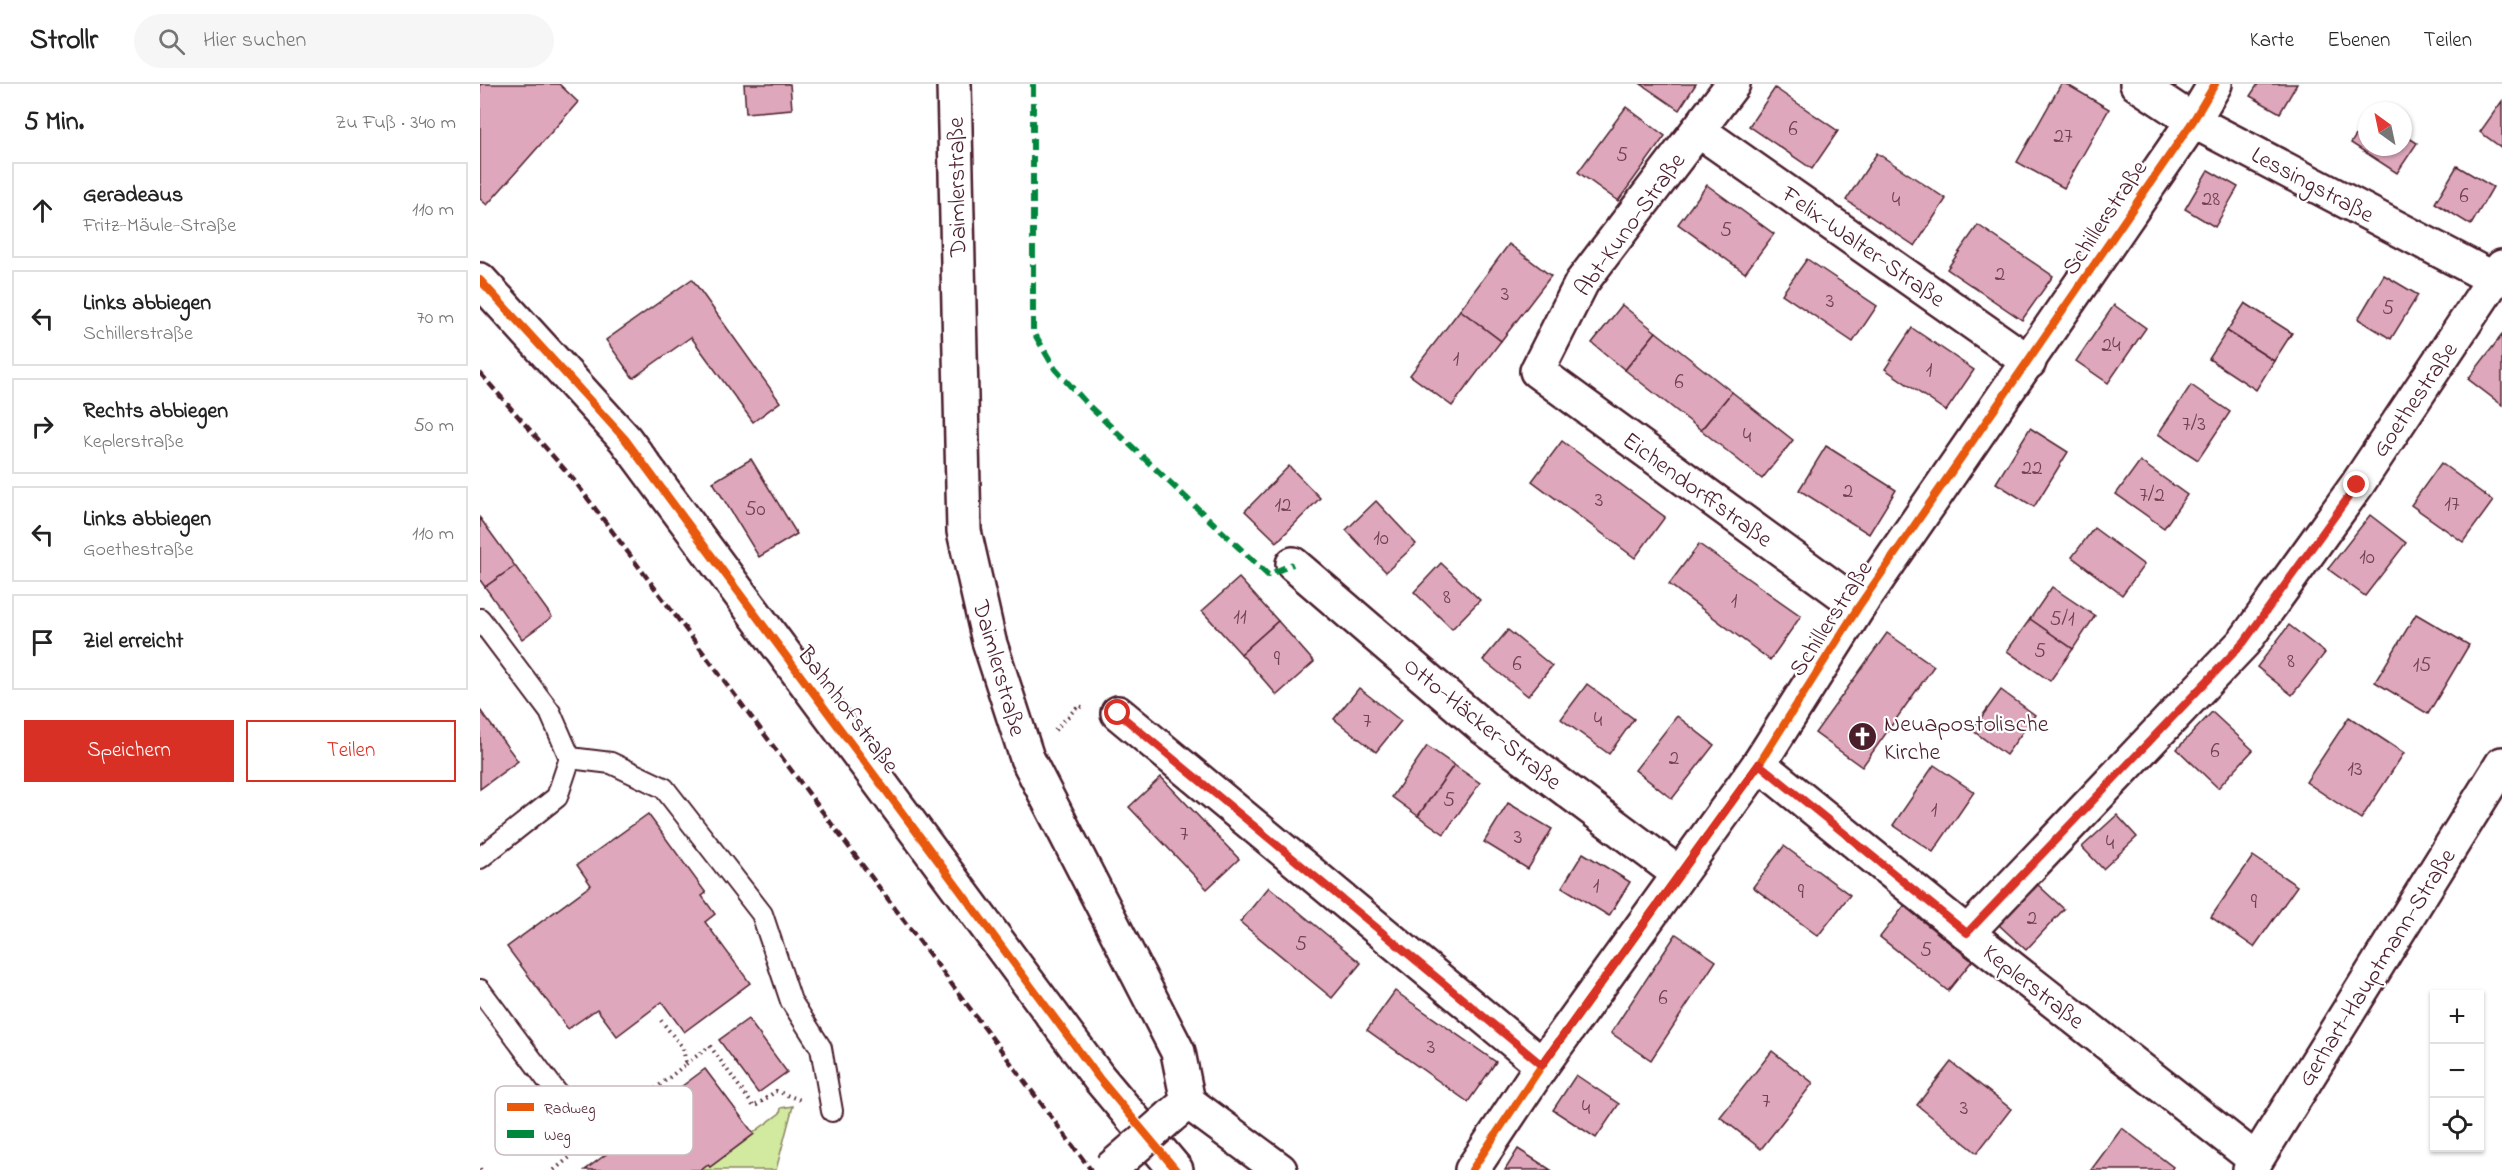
<!DOCTYPE html>
<html lang="de">
<head>
<meta charset="utf-8">
<style>
	body { margin:0; font-family:"Indie Flower",sans-serif; background:#f6f6f6; color:#222 }
	.controls { position:absolute; right:18px; bottom:18px; display:grid; overflow:hidden; border-radius:0px; box-shadow:0 2px 4px #0004 }
	.controls button { width:54px; height:54px; display:grid; place-items:center; padding:0; border:0; border-bottom:2px solid #e0e0e0; background:#fff; color:#222; font:30px sans-serif }
	.compass { position:absolute; left:1878px; top:18px; width:54px; height:54px; border-radius:50%; background:#fff; box-shadow:0 2px 4px #0004; rotate:327deg }
	.stop { position:absolute; width:18px; height:18px; margin:-14px; border:4px solid #d93025; border-radius:50%; background:#fff }
	.stop.end { background:#d93025; border-color:#fff; box-shadow:0 2px 6px #0008 }
	.list { margin:0; padding:0; list-style:none }
	h2 { display:flex; justify-content:space-between; align-items:center; height:78px; margin:0; padding:0 24px; font-size:26px }
	h2 small { font-size:20px; font-weight:400; color:#767676 }
	.list li { display:grid; grid-template-columns:39px 1fr auto; gap:18px; align-items:center; box-sizing:border-box; height:96px; margin:0 12px 12px; padding:0 12px; border:2px solid #e0e0e0; border-radius:0px }
	.list b { display:block; font-size:22px; white-space:nowrap }
	.list p { margin:0; font-size:20px; white-space:nowrap; color:#767676 }
	.list em { font-size:20px; font-style:normal; color:#767676 }
	.actions { display:flex; gap:12px; padding:18px 24px }
	.actions a { flex:1; padding:14px 0; border:2px solid #d93025; border-radius:0px; text-align:center; font-size:21px; color:#d93025 }
	.actions .main { background:#d93025; color:#fff }
	.icon { flex:none; width:33px; height:33px; fill:none; stroke:currentColor; stroke-width:2; stroke-linecap:round; stroke-linejoin:round }
	.map { position:relative; flex:none; width:2022px; height:1086px; overflow:hidden }
	header { display:flex; align-items:center; gap:36px; box-sizing:border-box; height:84px; padding:0 30px; background:#fff; border-bottom:2px solid #e0e0e0 }
	header strong { font-size:28px }
	nav { display:flex; gap:33px; margin-inline-start:auto; font-size:21px }
	.search { width:420px; height:54px; background:#f6f6f6; display:flex; align-items:center; gap:15px; box-sizing:border-box; padding:0 21px; border-radius:33px; color:#767676; font-size:22px }
	main { display:flex }
	aside { flex:1; background:#fff }
	.map>svg:first-child { display:block }
</style>
</head>
<body>
<header>
<strong>Strollr</strong>
<div class="search"><svg class="icon" aria-label="search" viewBox="0 0 24 24"><circle cx="10" cy="10" r="6"/><path d="M15 15l6 6"/></svg>Hier suchen</div>
<nav><a>Karte</a><a>Ebenen</a><a>Teilen</a></nav>
</header>
<main>
<aside>
<h2>5 Min.<small>Zu Fuß · 340 m</small></h2>
<ul class="list">
<li><svg class="icon" aria-label="ahead" viewBox="0 0 24 24"><path d="M12 20V5M6 11l6-6 6 6"/></svg><div><b>Geradeaus</b><p>Fritz-Mäule-Straße</p></div><em>110 m</em></li>
<li><svg class="icon" aria-label="left" viewBox="0 0 24 24"><path d="M17 20v-9H6M10 6l-5 5 5 5"/></svg><div><b>Links abbiegen</b><p>Schillerstraße</p></div><em>70 m</em></li>
<li><svg class="icon" aria-label="right" viewBox="0 0 24 24"><path d="M7 20v-9h11M14 6l5 5-5 5"/></svg><div><b>Rechts abbiegen</b><p>Keplerstraße</p></div><em>50 m</em></li>
<li><svg class="icon" aria-label="left" viewBox="0 0 24 24"><path d="M17 20v-9H6M10 6l-5 5 5 5"/></svg><div><b>Links abbiegen</b><p>Goethestraße</p></div><em>110 m</em></li>
<li><svg class="icon" aria-label="arrive" viewBox="0 0 24 24"><path d="M6 21V4h12l-3 4 3 4H6"/></svg><div><b>Ziel erreicht</b></div></li>
</ul>
<div class="actions"><a class="main">Speichern</a><a>Teilen</a></div>
</aside>
<div class="map">
<svg width="2022" height="1086" viewBox="0 0 2022 1086">
	<rect width="100%" height="100%" fill="#fff"/>
	<filter id="ink" filterUnits="userSpaceOnUse"><feTurbulence type="fractalNoise" baseFrequency=".0167" numOctaves="2"/><feDisplacementMap in="SourceGraphic" scale="12" xChannelSelector="R" yChannelSelector="G"/><feConvolveMatrix kernelMatrix="1 2 1 2 8 2 1 2 1" color-interpolation-filters="sRGB"/></filter>
	<g filter="url(#ink)">
		<polygon fill="#d1ea9f" stroke="#8e8465" stroke-width="1.5" points="313,1022 296,1086 221,1086 228,1081 230,1083 273,1051 273,1049 300,1029 301,1024"/>
		<g fill="#dea7bb" stroke="#4a1f2b" stroke-width="1.5">
			<polygon points="0,0 79,0 98,18 7,121 0,115"/>
			<polygon points="264,0 310,0 312,25 266,29"/>
			<polygon points="1161,0 1216,0 1199,26"/>
			<polygon points="1581,0 1586,0 1629,25 1584,104 1537,78"/>
			<polygon points="1778,0 1817,0 1800,29 1770,12"/>
			<polygon points="1295,4 1358,47 1332,85 1269,42"/>
			<polygon points="2022,17 2022,64 2000,48"/>
			<polygon points="1146,23 1185,52 1138,117 1098,88"/>
			<polygon points="1887,34 1887,63 1923,63 1923,50 1937,59 1917,89 1871,59"/>
			<polygon points="1397,69 1466,115 1435,162 1366,116"/>
			<polygon points="1977,82 2013,103 1991,141 1955,119"/>
			<polygon points="1728,86 1758,103 1735,143 1705,125"/>
			<polygon points="1227,101 1294,150 1265,189 1198,140"/>
			<polygon points="1498,141 1573,192 1542,236 1467,185"/>
			<polygon points="1029,160 1071,192 1021,257 980,226"/>
			<polygon points="1327,175 1397,222 1373,258 1302,210"/>
			<polygon points="1904,191 1938,211 1911,255 1878,235"/>
			<polygon points="212,195 300,318 273,338 211,253 153,294 126,256"/>
			<polygon points="1765,219 1812,249 1794,277 1747,247"/>
			<polygon points="1142,221 1176,248 1145,286 1112,259"/>
			<polygon points="1634,221 1666,244 1628,299 1596,277"/>
			<polygon points="980,226 1021,257 972,322 930,291"/>
			<polygon points="1432,244 1494,286 1466,327 1405,285"/>
			<polygon points="1747,247 1794,277 1776,306 1729,275"/>
			<polygon points="1176,248 1252,308 1221,346 1145,286"/>
			<polygon points="2022,251 2022,321 1988,295"/>
			<polygon points="1711,301 1750,328 1718,376 1678,350"/>
			<polygon points="1252,308 1313,356 1282,395 1221,346"/>
			<polygon points="1550,344 1588,368 1554,423 1516,399"/>
			<polygon points="1082,357 1185,433 1155,474 1052,397"/>
			<polygon points="1346,362 1416,406 1389,450 1319,406"/>
			<polygon points="271,375 317,450 279,473 233,398"/>
			<polygon points="1660,377 1707,411 1684,444 1636,410"/>
			<polygon points="1961,379 2013,417 1983,458 1931,421"/>
			<polygon points="809,382 840,414 797,458 765,427"/>
			<polygon points="896,417 936,460 906,488 866,446"/>
			<polygon points="1890,431 1926,459 1885,512 1848,485"/>
			<polygon points="0,434 35,482 5,503 0,496"/>
			<polygon points="1614,444 1664,481 1642,511 1592,473"/>
			<polygon points="1219,460 1321,532 1290,576 1189,500"/>
			<polygon points="961,479 1000,516 972,545 934,508"/>
			<polygon points="35,482 72,533 42,555 5,503"/>
			<polygon points="759,494 798,537 761,570 722,527"/>
			<polygon points="1572,503 1615,532 1593,565 1550,535"/>
			<polygon points="1936,530 1989,561 1948,630 1895,598"/>
			<polygon points="1550,535 1593,565 1570,597 1527,567"/>
			<polygon points="798,537 834,578 797,611 761,570"/>
			<polygon points="1809,541 1845,569 1812,611 1777,583"/>
			<polygon points="1028,546 1072,582 1048,612 1003,576"/>
			<polygon points="1407,549 1454,582 1382,683 1335,649"/>
			<polygon points="1107,600 1154,635 1129,670 1081,635"/>
			<polygon points="879,604 921,637 896,668 854,635"/>
			<polygon points="1521,606 1555,631 1526,671 1492,646"/>
			<polygon points="0,626 38,677 0,705"/>
			<polygon points="1732,628 1773,666 1738,704 1697,665"/>
			<polygon points="1197,632 1234,661 1192,715 1155,686"/>
			<polygon points="1869,633 1924,669 1881,735 1826,698"/>
			<polygon points="947,662 974,681 938,732 912,713"/>
			<polygon points="974,681 1000,699 964,750 938,732"/>
			<polygon points="1454,681 1494,708 1453,768 1413,741"/>
			<polygon points="681,693 759,775 727,805 649,723"/>
			<polygon points="1028,719 1072,745 1048,785 1004,758"/>
			<polygon points="168,730 226,809 222,812 235,830 225,838 270,899 204,948 182,918 137,952 117,925 88,945 27,863 111,801 97,781"/>
			<polygon points="1637,731 1657,753 1623,785 1602,763"/>
			<polygon points="1304,762 1370,811 1338,852 1273,803"/>
			<polygon points="1103,769 1150,798 1129,832 1082,803"/>
			<polygon points="1773,772 1817,802 1774,863 1731,833"/>
			<polygon points="1557,800 1584,825 1546,866 1519,841"/>
			<polygon points="789,803 881,879 852,914 760,838"/>
			<polygon points="1424,822 1492,877 1468,907 1400,853"/>
			<polygon points="1196,850 1236,877 1171,976 1131,949"/>
			<polygon points="915,907 1016,978 988,1018 887,946"/>
			<polygon points="268,935 307,988 278,1009 239,956"/>
			<polygon points="1292,967 1333,999 1281,1065 1240,1033"/>
			<polygon points="1471,978 1531,1025 1497,1069 1437,1021"/>
			<polygon points="225,985 274,1050 230,1083 228,1081 221,1086 105,1086 180,1030 174,1023"/>
			<polygon points="1096,991 1139,1020 1116,1054 1073,1026"/>
			<polygon points="1642,1044 1693,1083 1691,1086 1611,1086"/>
			<polygon points="1038,1065 1071,1086 1025,1086"/>
		</g>
		<g fill="none" stroke-linecap="round" stroke-linejoin="round">
			<defs>
				<g id="service">
					<polyline points="0,535 70,628 90,674 77,713 0,774"/>
					<polyline points="90,674 131,679 184,704 282,830 311,917 341,964 352,1027"/>
					<polyline points="0,906 112,1056"/>
				</g>
				<g id="minor">
					<polyline points="1253,0 1102,198 1057,287 1379,522"/>
					<polyline points="1657,0 1713,37 2014,195"/>
					<polyline points="1218,46 1549,278"/>
					<polyline points="0,196 145,355 619,994 696,1086"/>
					<polyline points="813,480 1004,644 1199,790"/>
					<polyline points="638,629 1062,981"/>
					<polyline points="1279,680 1487,849 1776,1076"/>
					<polyline points="1487,849 1764,558 1877,401 2022,183"/>
					<polyline points="992,1086 1062,981 1279,680 1379,522 1713,37 1735,0"/>
					<polyline points="1770,1086 2022,680"/>
				</g>
				<polyline id="tertiary" points="708,1018 800,1086"/>
				<polyline id="secondary" points="474,0 484,447 509,557 547,674 698,968 708,1018 690,1033"/>
			</defs>
			<use href="#service" stroke="#4a1f2b" stroke-width="24"/>
			<use href="#minor" stroke="#4a1f2b" stroke-width="38"/>
			<use href="#tertiary" stroke="#4a1f2b" stroke-width="38"/>
			<use href="#secondary" stroke="#4a1f2b" stroke-width="38"/>
			<g stroke="#4a1f2b" stroke-width="4" stroke-dasharray="1.5 4.5" stroke-linecap="butt">
				<polyline points="575,646 598,622 606,624"/>
				<polyline points="206,980 230,962 274,1023 296,1007 323,1017"/>
				<polyline points="133,1039 206,980 203,964 179,934"/>
				<polyline points="0,1085 1,1086"/>
				<polyline points="74,1086 90,1073"/>
			</g>
			<use href="#service" stroke="#fff" stroke-width="20"/>
			<use href="#minor" stroke="#fff" stroke-width="33"/>
			<use href="#tertiary" stroke="#fff" stroke-width="33"/>
			<use href="#secondary" stroke="#fff" stroke-width="33"/>
			<polyline stroke="#4a1f2b" stroke-width="4.5" stroke-dasharray="9 4.5" stroke-linecap="butt" points="0,289 93,395 611,1086"/>
			<defs>
				<polyline id="secondary-bridge" points="629,1086 690,1033"/>
			</defs>
			<use href="#secondary-bridge" stroke="#4a1f2b" stroke-width="38" stroke-linecap="butt"/>
			<use href="#secondary-bridge" stroke="#fff" stroke-width="33"/>
			<polyline stroke="#00873e" stroke-width="6" stroke-dasharray="12 6" stroke-linecap="butt" points="553,0 553,247 575,285 609,322 788,491 813,480"/>
			<defs>
				<g id="cycleway">
					<polyline points="0,196 145,355 619,994 696,1086"/>
					<polyline points="992,1086 1062,981 1279,680 1379,522 1713,37 1735,0"/>
				</g>
			</defs>
			<use href="#cycleway" stroke="#fff" stroke-width="11"/>
			<use href="#cycleway" stroke="#e8590c" stroke-width="8"/>
		</g>
	</g>
	<g fill="none" stroke-linecap="round" stroke-linejoin="round" filter="url(#ink)">
		<polyline stroke="#d93025" stroke-width="8" points="638,629 1062,981 1279,680 1487,849 1764,558 1877,401"/>
	</g>
	<defs>
		<symbol id="church-disc" viewBox="-11 -11 22 22"><circle r="9.5" fill="#4a1f2b" stroke="#fff"/><path d="M-1.2-6h2.4v3.5h3.3v2.4h-3.3V6h-2.4V-.1h-3.3v-2.4h3.3Z" fill="#fff"/></symbol>
	</defs>
	<g fill-rule="evenodd">
		<use href="#church-disc" x="1366" y="636" width="33" height="33"/>
	</g>
	<g text-anchor="middle" stroke-width="4.5" stroke-linejoin="round" paint-order="stroke">
		<g font-size="21" fill="#6f414f">
			<text x="1313" y="51">6</text>
			<text x="1583" y="58">27</text>
			<text x="1142" y="77">5</text>
			<text x="1984" y="118">6</text>
			<text x="1731" y="121">28</text>
			<text x="1416" y="122">4</text>
			<text x="1246" y="152">5</text>
			<text x="1520" y="196">2</text>
			<text x="1025" y="216">3</text>
			<text x="1350" y="223">3</text>
			<text x="1908" y="230">5</text>
			<text x="1631" y="267">24</text>
			<text x="976" y="281">1</text>
			<text x="1449" y="292">1</text>
			<text x="1199" y="304">6</text>
			<text x="1714" y="346">7/3</text>
			<text x="1267" y="358">4</text>
			<text x="1552" y="390">22</text>
			<text x="1368" y="413">2</text>
			<text x="1672" y="417">7/2</text>
			<text x="1119" y="422">3</text>
			<text x="1972" y="426">17</text>
			<text x="803" y="427">12</text>
			<text x="275" y="431">50</text>
			<text x="901" y="460">10</text>
			<text x="1887" y="479">10</text>
			<text x="967" y="519">8</text>
			<text x="1254" y="523">1</text>
			<text x="760" y="539">11</text>
			<text x="1582" y="541">5/1</text>
			<text x="1560" y="573">5</text>
			<text x="797" y="581">9</text>
			<text x="1811" y="583">8</text>
			<text x="1037" y="586">6</text>
			<text x="1942" y="587">15</text>
			<text x="1118" y="642">4</text>
			<text x="887" y="643">7</text>
			<text x="1735" y="673">6</text>
			<text x="1194" y="680">2</text>
			<text x="1875" y="691">13</text>
			<text x="969" y="722">5</text>
			<text x="1454" y="732">1</text>
			<text x="704" y="756">7</text>
			<text x="1038" y="759">3</text>
			<text x="1630" y="765">4</text>
			<text x="1116" y="808">1</text>
			<text x="1321" y="814">9</text>
			<text x="1774" y="824">9</text>
			<text x="1552" y="840">2</text>
			<text x="821" y="866">5</text>
			<text x="1446" y="872">5</text>
			<text x="1183" y="920">6</text>
			<text x="951" y="969">3</text>
			<text x="1286" y="1023">7</text>
			<text x="1106" y="1030">4</text>
			<text x="1484" y="1030">3</text>
		</g>
		<g font-size="24" fill="#4a1f2b" stroke="#fff">
			<text transform="translate(1833 100) rotate(28)" y="8">Lessingstraße</text>
			<text transform="translate(476 103) rotate(-91)" y="8">Daimlerstraße</text>
			<text transform="translate(1624 133) rotate(-56)" y="8">Schillerstraße</text>
			<text transform="translate(1149 140) rotate(-54)" y="8">Abt-Kuno-Straße</text>
			<text transform="translate(1384 162) rotate(35)" y="8">Felix-Walter-Straße</text>
			<text transform="translate(1934 315) rotate(-56)" y="8">Goethestraße</text>
			<text transform="translate(1218 405) rotate(36)" y="8">Eichendorffstraße</text>
			<text transform="translate(1350 534) rotate(-57)" y="8">Schillerstraße</text>
			<text transform="translate(520 584) rotate(74)" y="8">Daimlerstraße</text>
			<text transform="translate(369 625) rotate(53)" y="8">Bahnhofstraße</text>
			<text transform="translate(1003 639) rotate(39)" y="8">Otto-Häcker-Straße</text>
			<text transform="translate(1896 883) rotate(-58)" y="8">Gerhart-Hauptmann-Straße</text>
			<text transform="translate(1554 902) rotate(38)" y="8">Keplerstraße</text>
		</g>
		<g font-size="24" fill="#4a1f2b" stroke="#fff" text-anchor="start">
			<text x="1404" y="647">Neuapostolische<tspan x="1404" dy="28">Kirche</tspan></text>
		</g>
	</g>
	<rect x="15" y="1002" width="198" height="69" rx="9" fill="#fff" stroke="#c9bcbf" stroke-width="1.5"/>
	<rect x="27" y="1019" width="27" height="8" fill="#e8590c"/>
	<rect x="27" y="1046" width="27" height="8" fill="#00873e"/>
	<g font-size="16" fill="#4a1f2b">
		<text x="64" y="1029">Radweg</text>
		<text x="64" y="1056">Weg</text>
	</g>
</svg>
<div class="controls">
<button>+</button>
<button>−</button>
<button><svg class="icon" aria-label="locate" viewBox="0 0 24 24"><circle cx="12" cy="12" r="6"/><path d="M12 2v4M12 18v4M2 12h4M18 12h4"/></svg></button>
</div>
<svg class="compass" viewBox="-18 -18 36 36"><path d="M0-13l5 13h-10z" fill="#e53935"/><path d="M0 13l5-13h-10z" fill="#767676"/></svg>
<div class="stop" style="left:638px;top:629px"></div>
<div class="stop end" style="left:1877px;top:401px"></div>
</div>
</main>
</body>
</html>
